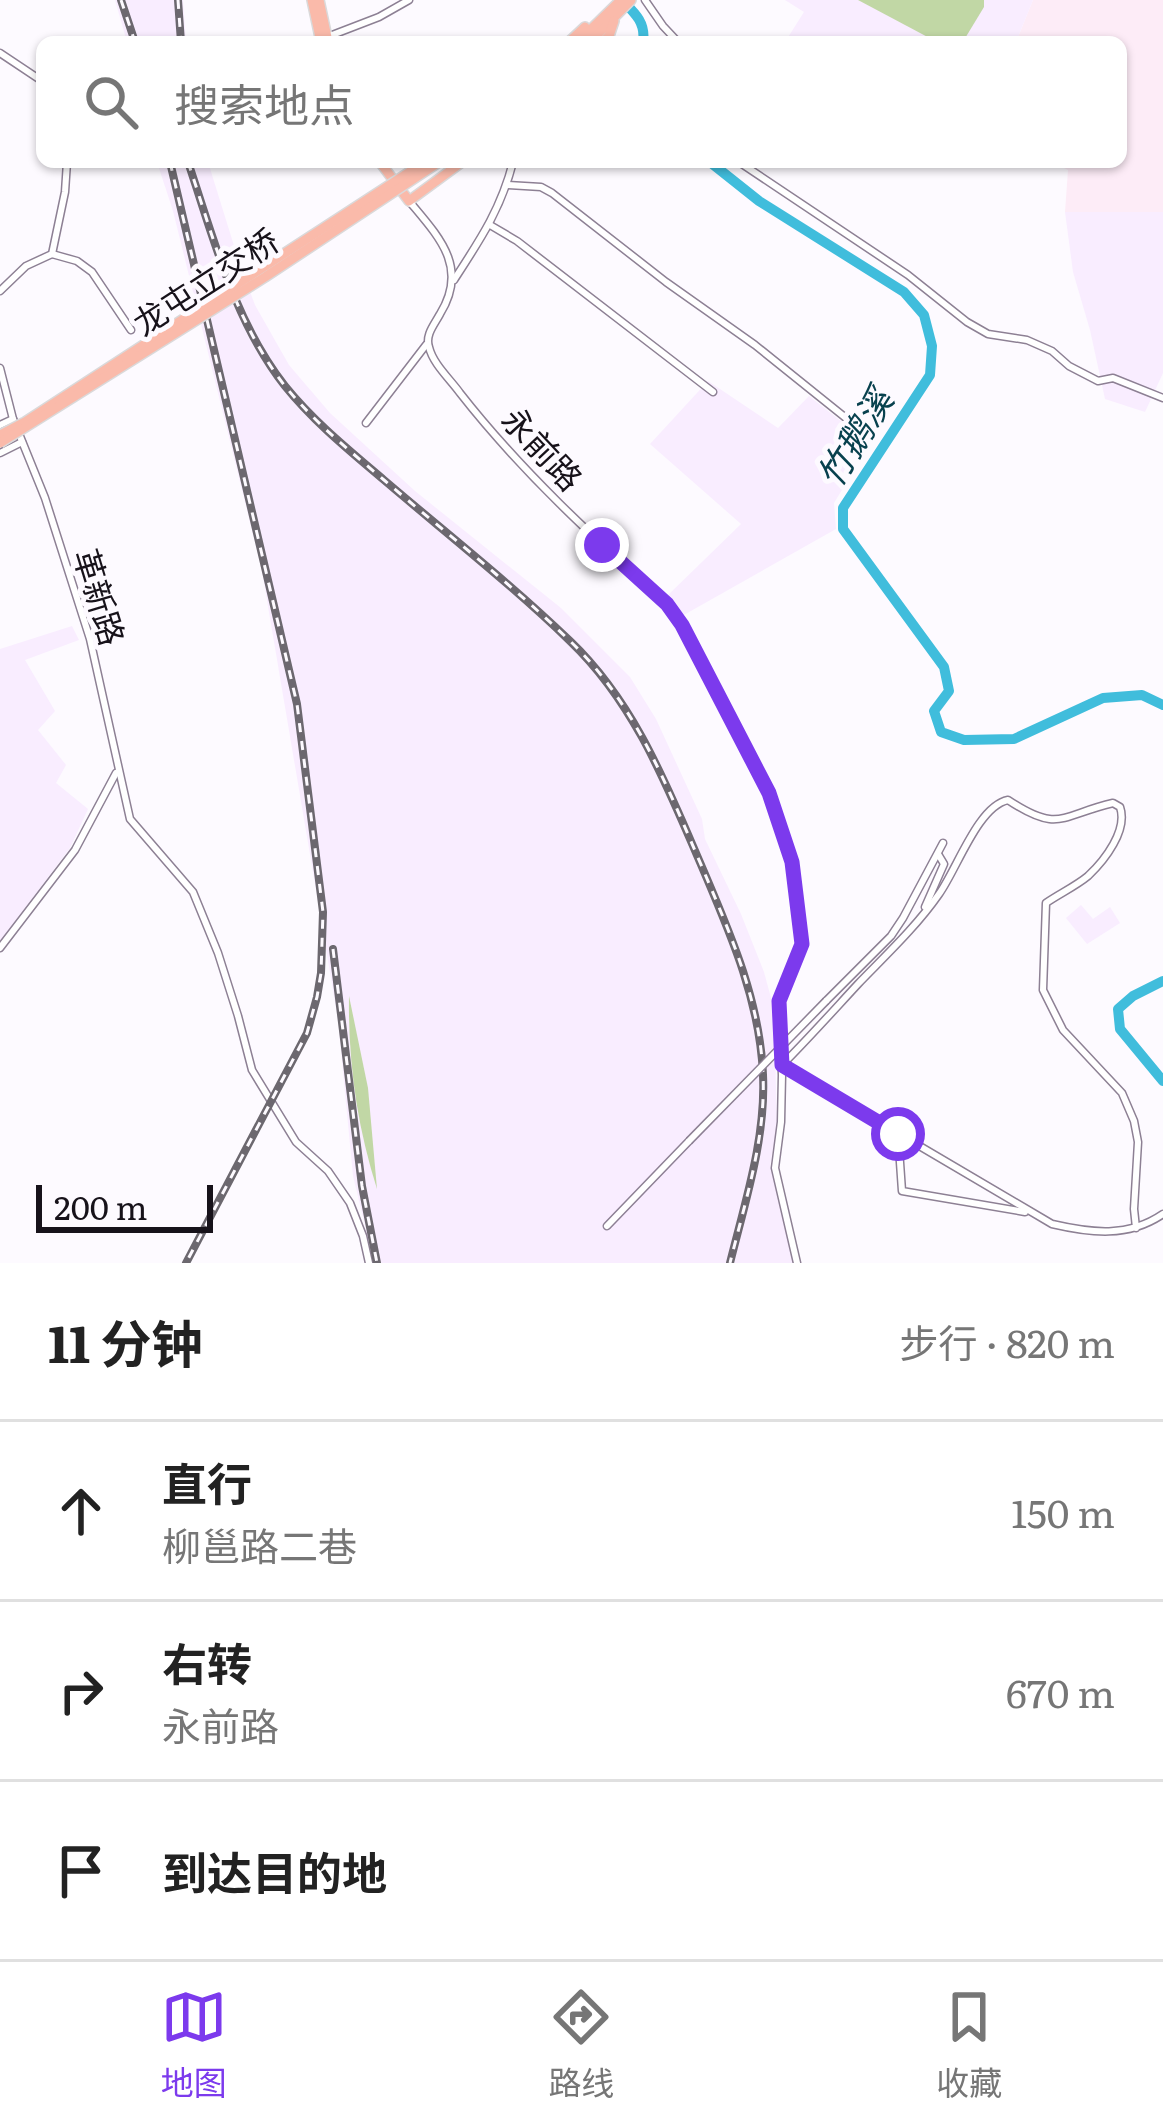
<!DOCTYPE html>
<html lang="zh">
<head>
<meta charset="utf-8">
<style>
	body { margin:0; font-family:Literata,"Noto Sans SC",serif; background:#f6f6f6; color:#222 }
	.scale { position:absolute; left:36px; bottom:30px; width:177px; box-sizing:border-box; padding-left:12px; border:6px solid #17121a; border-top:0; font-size:33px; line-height:42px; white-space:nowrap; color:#17121a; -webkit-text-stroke:9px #fdfaff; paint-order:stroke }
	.stop { position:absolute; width:36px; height:36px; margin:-27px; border:9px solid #7c3aed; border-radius:50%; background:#fff }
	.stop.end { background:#7c3aed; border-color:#fff; box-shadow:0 3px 12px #0008 }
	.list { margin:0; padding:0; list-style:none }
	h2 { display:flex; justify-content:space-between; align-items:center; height:156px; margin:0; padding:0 48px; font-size:51px }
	h2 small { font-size:39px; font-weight:400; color:#767676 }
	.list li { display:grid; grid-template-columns:78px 1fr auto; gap:36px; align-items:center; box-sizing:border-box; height:180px; padding:0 48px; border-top:3px solid #e0e0e0 }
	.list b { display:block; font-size:45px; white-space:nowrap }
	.list p { margin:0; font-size:39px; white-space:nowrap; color:#767676 }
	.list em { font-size:39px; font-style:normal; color:#767676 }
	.icon { flex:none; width:66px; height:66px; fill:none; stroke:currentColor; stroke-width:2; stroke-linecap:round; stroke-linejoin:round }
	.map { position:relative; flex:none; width:1163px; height:1263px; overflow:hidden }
	.search { position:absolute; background:#fff; box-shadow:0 3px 9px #0004; left:36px; right:36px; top:36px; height:132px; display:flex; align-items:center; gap:30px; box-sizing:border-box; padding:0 42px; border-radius:18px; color:#767676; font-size:45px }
	.sheet { height:696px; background:#fff }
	nav { display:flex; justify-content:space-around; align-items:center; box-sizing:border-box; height:168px; border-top:3px solid #e0e0e0; background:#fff; font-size:33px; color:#767676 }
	nav a { display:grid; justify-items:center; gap:6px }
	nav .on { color:#7c3aed }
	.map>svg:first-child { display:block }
</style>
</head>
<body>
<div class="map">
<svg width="1163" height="1263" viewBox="0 0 1163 1263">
	<rect width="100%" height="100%" fill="#fdfaff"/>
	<polygon fill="#fdecf7" points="1033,0 1163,0 1163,212 1065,212 1068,170 1053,162 1121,162 1121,42 1016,42"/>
	<g fill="#f9edff">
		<polygon points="115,0 183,0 186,42 127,42"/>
		<polygon points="785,0 1033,0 1016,42 785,42 804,12"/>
		<polygon points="157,162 208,162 240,265 255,305 289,365 330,413 415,491 561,608 630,677 656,719 702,819 705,839 741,914 764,972 774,1009 777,1127 770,1165 793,1263 374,1263 353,1176 338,1020 262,571 173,211"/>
		<polygon points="1065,212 1163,212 1163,373 1145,412 1105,399 1090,330 1073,272"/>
		<polygon points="708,381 778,428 809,396 870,444 834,503 836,529 682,616 667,596 741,524 650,444"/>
		<polygon points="72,626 79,640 25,660 55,711 38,730 66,765 56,783 88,809 70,848 0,941 0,649"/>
		<polygon points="1081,905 1093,919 1110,907 1120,923 1087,944 1066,918"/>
	</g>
	<g fill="#c1d7a5">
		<polygon points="858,0 984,0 984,7 964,40 937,42"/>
		<path d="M349 996 368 1088 377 1189C357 1126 348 1062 349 996Z"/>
	</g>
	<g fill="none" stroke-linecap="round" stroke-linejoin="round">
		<g stroke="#40bddc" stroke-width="10">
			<path d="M622 0C635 13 646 23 643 42"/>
			<polyline points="710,162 759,201 904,292 924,315 932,346 930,375 843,508 843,529 944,667 949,691 934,711 941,732 964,740 1014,739 1103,698 1142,695 1163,705"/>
			<polyline points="1163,981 1133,996 1118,1009 1120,1029 1163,1081"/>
		</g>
		<defs>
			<g id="minor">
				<polyline points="645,0 663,26 678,42"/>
				<polyline points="327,37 379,17 409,0"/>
				<polyline points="0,53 42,81"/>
				<polyline points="739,162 908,275 967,322 988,334 1027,340 1052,351 1069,366 1098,381 1113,378 1163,398"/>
				<polyline points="508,185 541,187 552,193 666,282 755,345 867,435"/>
				<path d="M409 201C439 237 469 267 440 314 434 325 425 335 429 347 433 364 450 379 460 393 521 471 593 537 667 604L682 625 768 793 792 862 802 944 779 1002 782 1075 781 1122 775 1168 797 1263"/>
				<polyline points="490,225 517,241 713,392"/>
				<polyline points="52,254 77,261 92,272 131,330"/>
				<path d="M454 280C480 240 501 209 513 162"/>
				<polyline points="0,291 26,266 52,254 65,192 67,162"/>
				<polyline points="0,368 13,419 45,498 90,639 130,819 193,892 218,953 238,1016 252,1070 296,1142 328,1171 350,1203 363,1236 369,1263"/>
				<polyline points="366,423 426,345"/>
				<polyline points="0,425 13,419"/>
				<polyline points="0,453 22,442"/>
				<polyline points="925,907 944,864 938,854"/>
				<polyline points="0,948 75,850 116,773"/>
				<polyline points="826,1001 891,936 903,918 943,843"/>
				<polyline points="898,1134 902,1191 1025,1212"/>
				<polyline points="607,1226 689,1141"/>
				<path d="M1136 1228 1134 1209 1138 1142 1134 1121 1122 1093 1063 1030 1043 990 1046 903C1059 894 1076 886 1088 876 1105 860 1128 830 1120 807L1113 803C1061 815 1059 834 1008 800 978 806 957 869 939 894 916 927 886 955 858 984 833 1011 808 1039 782 1065L1052 1224C1091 1233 1128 1238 1163 1214"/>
			</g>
			<g id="major">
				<polyline points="312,0 321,42"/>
				<polyline points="319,0 328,42"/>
				<polyline points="569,42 585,27"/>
				<polyline points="578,42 621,0"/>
				<polyline points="590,42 631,0"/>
				<polyline points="603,42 609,36 614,21"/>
				<polyline points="380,162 409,201 462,162"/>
			</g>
		</defs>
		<use href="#minor" stroke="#8d8094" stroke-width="9"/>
		<use href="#major" stroke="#dad9da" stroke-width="12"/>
		<use href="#minor" stroke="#fff" stroke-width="6"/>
		<use href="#major" stroke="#fabaaa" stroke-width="9"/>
		<defs>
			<g id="rail">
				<polyline points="121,0 135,42"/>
				<polyline points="178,0 181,42"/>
				<polyline points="170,162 297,704 323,912 321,973 317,997 307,1033 186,1263"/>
				<path d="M188 162C214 239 234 321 285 386 314 422 350 451 384 480 446 533 511 584 570 641 635 703 667 786 702 867 731 935 760 1001 763 1075 766 1138 745 1202 730 1263"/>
				<polyline points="333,949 362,1186 377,1263"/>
			</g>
		</defs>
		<use href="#rail" stroke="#6c686f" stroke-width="8"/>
		<use href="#rail" stroke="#fdfaff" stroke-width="3" stroke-dasharray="9" stroke-linecap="butt"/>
		<defs>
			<polyline id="minor-bridge" points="689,1141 826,1001"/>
			<g id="major-bridge">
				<polyline points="0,435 25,422 425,162"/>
				<polyline points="0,443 265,277 439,162"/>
			</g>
		</defs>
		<use href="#minor-bridge" stroke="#8d8094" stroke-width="9" stroke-linecap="butt"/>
		<use href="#major-bridge" stroke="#dad9da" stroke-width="12" stroke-linecap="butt"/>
		<use href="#minor-bridge" stroke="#fff" stroke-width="6"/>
		<use href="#major-bridge" stroke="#fabaaa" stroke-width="9"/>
	</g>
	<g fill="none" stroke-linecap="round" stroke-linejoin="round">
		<polyline stroke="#7c3aed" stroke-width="15" points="602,545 667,604 682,625 769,793 792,862 802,944 779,1001 782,1065 898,1134"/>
	</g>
	<g text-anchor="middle" stroke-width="10" stroke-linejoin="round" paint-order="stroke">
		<g font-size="33" fill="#17121a" stroke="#fdfaff">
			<text transform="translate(206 282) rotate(-33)" y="12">龙屯立交桥</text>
			<text transform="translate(542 449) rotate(47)" y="12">永前路</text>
			<text transform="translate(99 597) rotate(73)" y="12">革新路</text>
		</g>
		<g font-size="36" font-style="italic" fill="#08414e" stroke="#fdfaff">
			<text transform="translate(855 438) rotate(-58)" y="13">竹鹅溪</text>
		</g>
	</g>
</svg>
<div class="scale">200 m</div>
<div class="stop" style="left:898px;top:1134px"></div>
<div class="stop end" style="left:602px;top:545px"></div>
<div class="search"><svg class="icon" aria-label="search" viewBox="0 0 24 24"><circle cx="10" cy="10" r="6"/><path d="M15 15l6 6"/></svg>搜索地点</div>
</div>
<section class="sheet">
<h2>11 分钟<small>步行 · 820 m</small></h2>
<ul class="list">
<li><svg class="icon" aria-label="ahead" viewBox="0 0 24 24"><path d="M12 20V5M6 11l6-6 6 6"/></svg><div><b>直行</b><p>柳邕路二巷</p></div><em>150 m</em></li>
<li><svg class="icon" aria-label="right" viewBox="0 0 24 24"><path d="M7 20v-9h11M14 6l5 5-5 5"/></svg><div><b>右转</b><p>永前路</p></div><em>670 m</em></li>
<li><svg class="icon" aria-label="arrive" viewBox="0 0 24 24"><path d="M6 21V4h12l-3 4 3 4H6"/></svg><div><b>到达目的地</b></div></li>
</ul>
</section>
<nav>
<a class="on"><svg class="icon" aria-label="map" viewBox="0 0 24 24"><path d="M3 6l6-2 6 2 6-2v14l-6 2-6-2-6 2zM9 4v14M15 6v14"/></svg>地图</a>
<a><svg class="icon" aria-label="directions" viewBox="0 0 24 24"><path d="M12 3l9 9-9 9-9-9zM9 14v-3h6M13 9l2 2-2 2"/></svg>路线</a>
<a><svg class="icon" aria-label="saved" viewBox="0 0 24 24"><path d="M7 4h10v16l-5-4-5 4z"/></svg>收藏</a>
</nav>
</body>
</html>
